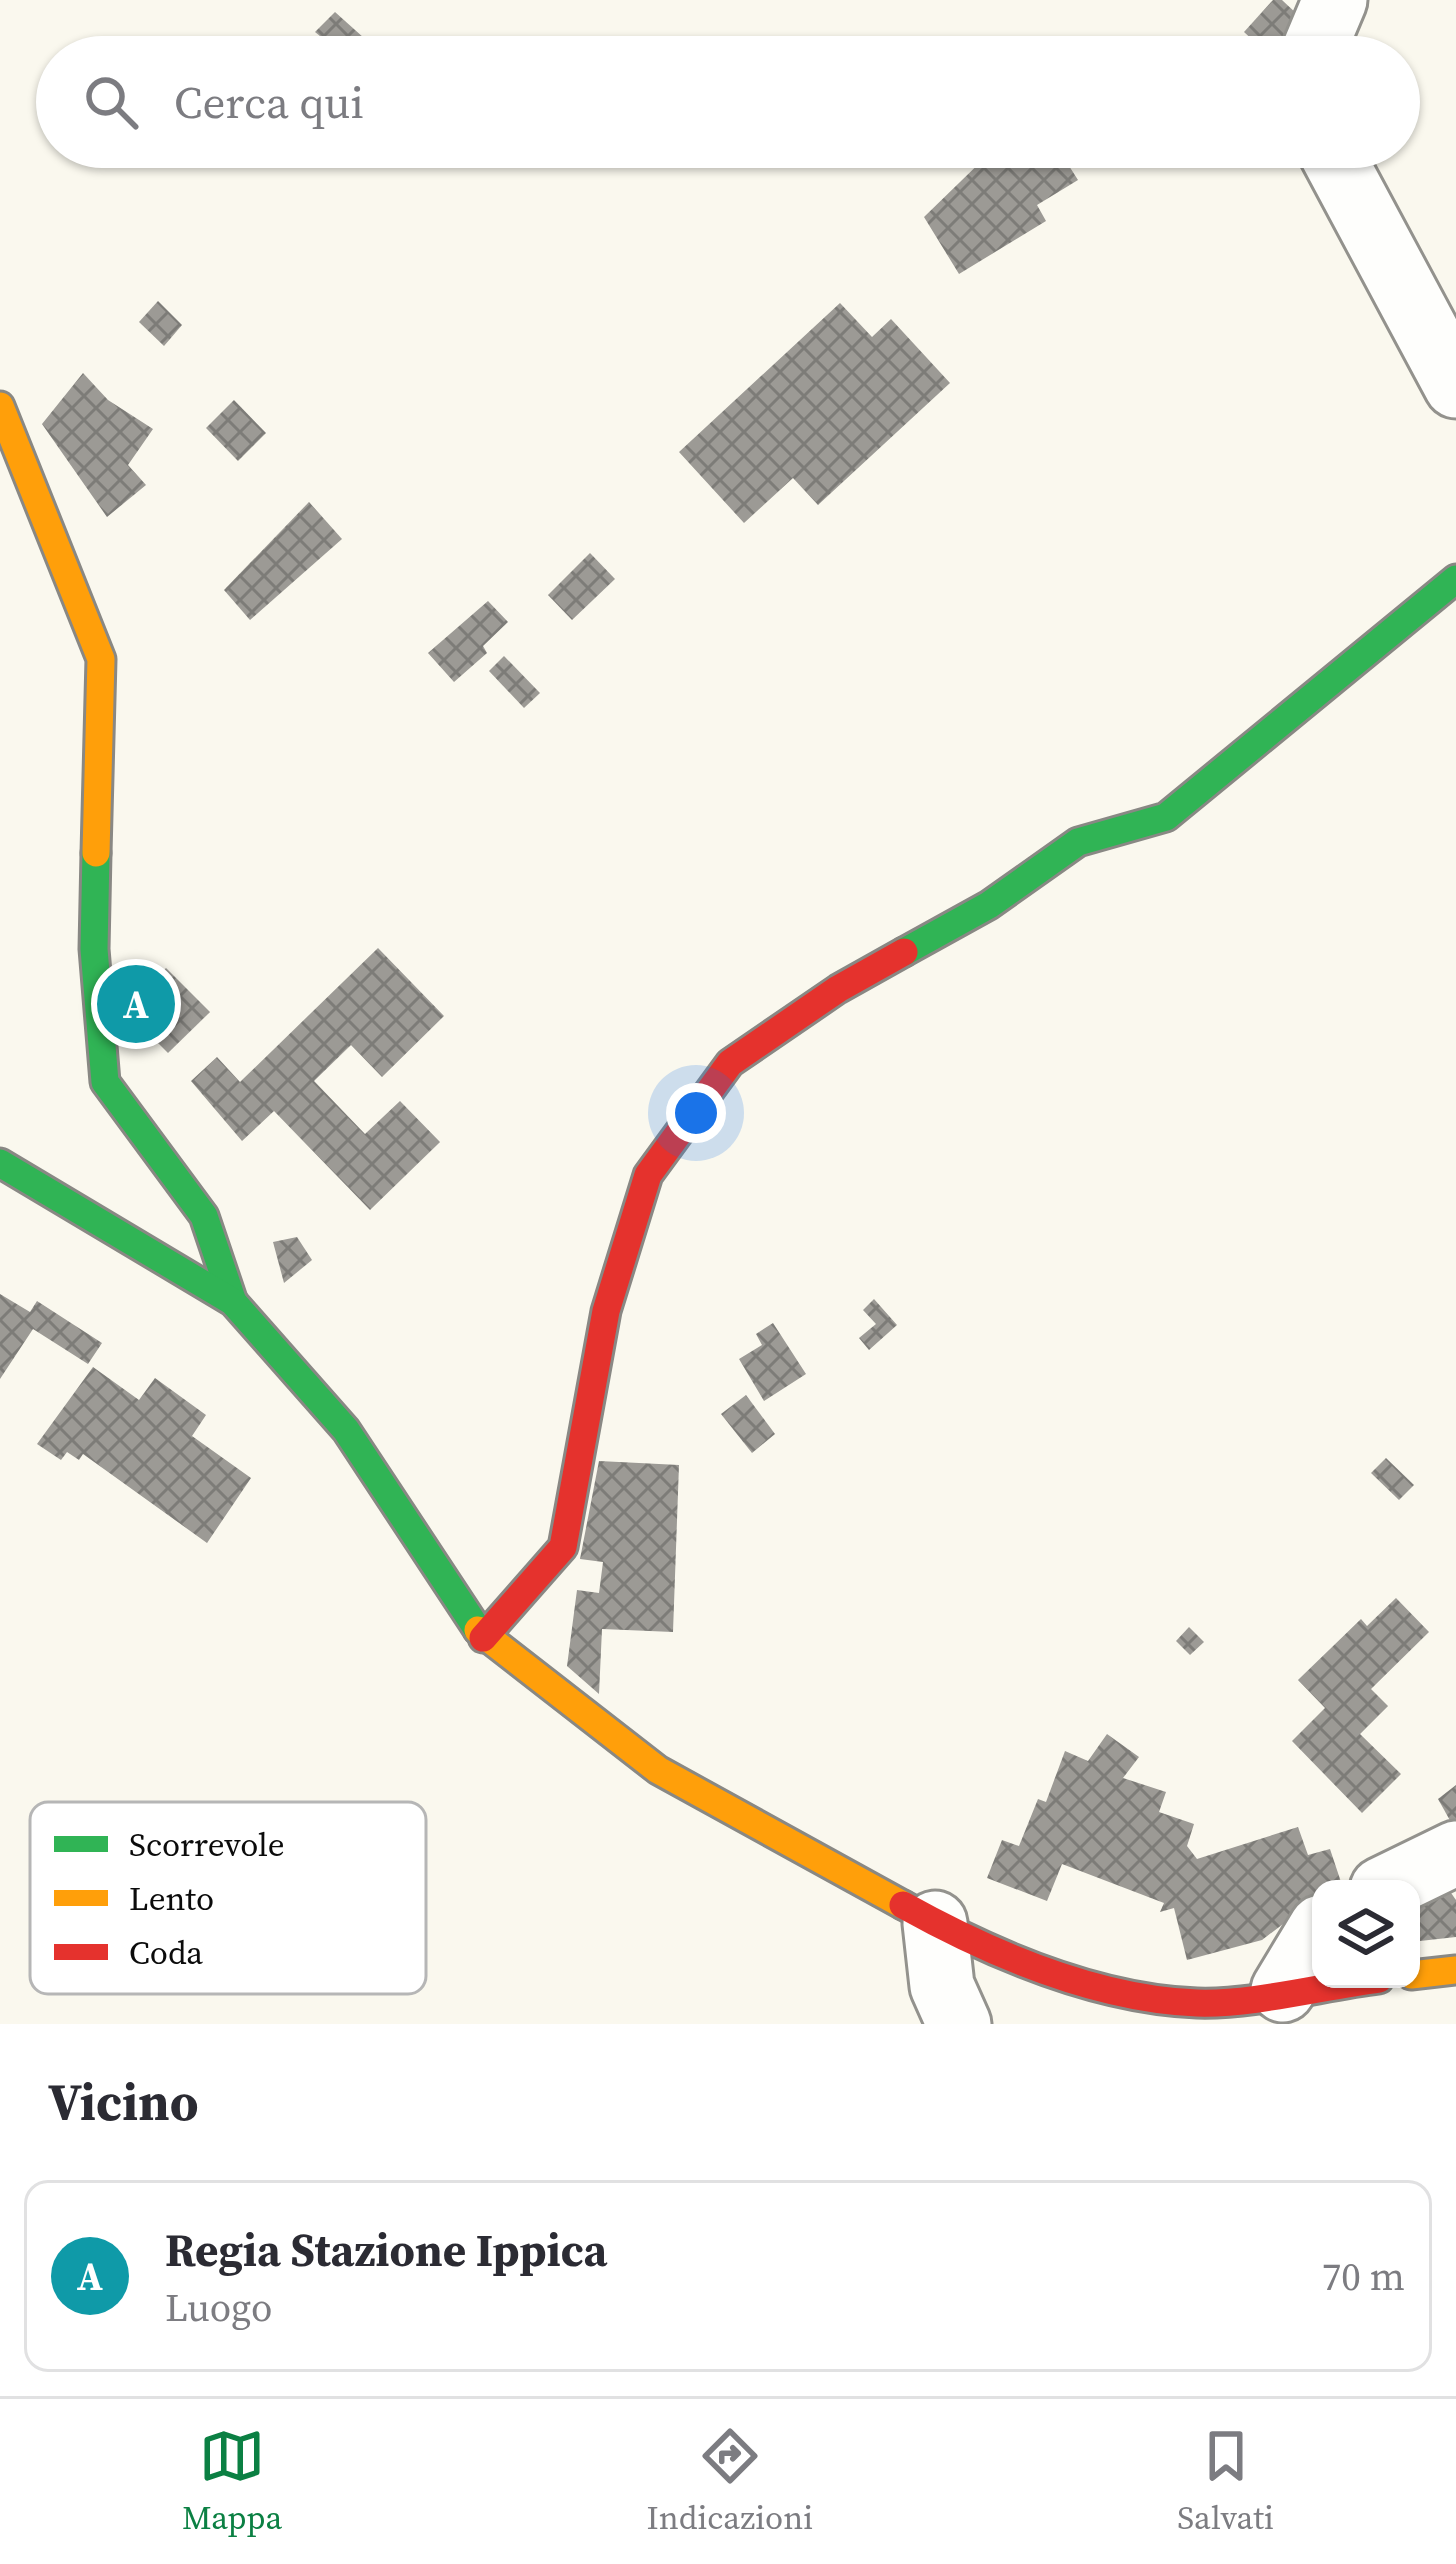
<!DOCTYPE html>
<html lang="it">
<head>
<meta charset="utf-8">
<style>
	body { margin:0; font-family:"Source Serif 4",serif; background:#f7f7f7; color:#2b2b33 }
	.controls { position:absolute; right:36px; bottom:36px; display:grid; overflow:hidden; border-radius:24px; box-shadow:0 3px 9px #0004 }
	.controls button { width:108px; height:108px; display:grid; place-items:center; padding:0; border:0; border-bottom:3px solid #e1e1e2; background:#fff; color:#2b2b33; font:60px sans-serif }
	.you { position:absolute; left:696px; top:1113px; width:42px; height:42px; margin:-30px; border:9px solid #fff; border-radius:50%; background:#1a73e8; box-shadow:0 0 0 18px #1a73e833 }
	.badge { display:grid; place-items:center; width:78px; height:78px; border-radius:50%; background:#0b8043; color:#fff; font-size:39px; font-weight:700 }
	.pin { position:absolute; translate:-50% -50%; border:6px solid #fff; box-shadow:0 3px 12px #0006 }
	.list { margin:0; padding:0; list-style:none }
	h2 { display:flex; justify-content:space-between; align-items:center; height:156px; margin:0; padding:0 48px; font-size:51px }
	h2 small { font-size:39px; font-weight:400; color:#7c7c81 }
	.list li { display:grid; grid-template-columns:78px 1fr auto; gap:36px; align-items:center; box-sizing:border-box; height:192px; margin:0 24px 24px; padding:0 24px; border:3px solid #e1e1e2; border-radius:24px }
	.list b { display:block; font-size:45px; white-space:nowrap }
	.list p { margin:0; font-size:39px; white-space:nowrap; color:#7c7c81 }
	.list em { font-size:39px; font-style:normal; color:#7c7c81 }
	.icon { flex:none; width:66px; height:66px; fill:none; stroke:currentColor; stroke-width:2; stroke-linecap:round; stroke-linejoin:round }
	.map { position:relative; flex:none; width:1456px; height:2024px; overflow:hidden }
	.search { position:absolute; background:#fff; box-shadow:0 3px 9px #0004; left:36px; right:36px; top:36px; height:132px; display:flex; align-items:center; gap:30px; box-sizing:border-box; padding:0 42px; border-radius:66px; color:#7c7c81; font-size:45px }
	.sheet { height:372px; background:#fff }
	nav { display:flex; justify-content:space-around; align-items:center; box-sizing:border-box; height:168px; border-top:3px solid #e1e1e2; background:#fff; font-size:33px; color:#7c7c81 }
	nav a { display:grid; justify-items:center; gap:6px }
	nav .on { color:#0b8043 }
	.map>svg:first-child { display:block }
</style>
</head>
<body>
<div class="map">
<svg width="1456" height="2024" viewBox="0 0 1456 2024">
	<defs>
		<pattern id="building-cross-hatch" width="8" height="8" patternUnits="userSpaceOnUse" patternTransform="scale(3)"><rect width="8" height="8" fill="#9c9a95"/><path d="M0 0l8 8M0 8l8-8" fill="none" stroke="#7d7c78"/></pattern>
	</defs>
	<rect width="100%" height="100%" fill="#faf8ee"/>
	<g fill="url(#building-cross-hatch)">
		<polygon points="1273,0 1282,0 1314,30 1288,57 1271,57 1244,32"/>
		<polygon points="335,12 364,38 346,57 315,32"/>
		<polygon points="996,147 1023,147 1032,161 1057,147 1078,180 1037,205 1046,221 959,274 924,217"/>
		<polygon points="158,301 182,325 164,346 139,322"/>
		<polygon points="840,303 872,337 891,319 950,383 818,505 793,478 744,523 679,452"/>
		<polygon points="83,373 108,400 153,429 128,465 146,485 107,517 42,424"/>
		<polygon points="234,400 266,433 238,461 206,428"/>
		<polygon points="309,502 342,539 250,620 224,590"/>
		<polygon points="590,553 615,579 572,620 548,595"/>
		<polygon points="488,601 508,622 483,646 487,653 454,682 428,653"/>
		<polygon points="504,656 540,693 524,708 489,671"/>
		<polygon points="378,948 444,1016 382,1077 351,1045 314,1081 365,1134 400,1101 440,1142 370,1210 274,1111 242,1141 191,1081 217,1057 240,1082"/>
		<polygon points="166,968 210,1012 168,1053 124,1009"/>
		<polygon points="297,1237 312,1260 284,1283 273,1242"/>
		<polygon points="0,1294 30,1312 37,1301 102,1343 88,1364 33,1329 0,1379"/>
		<polygon points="874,1299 897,1325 869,1350 859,1338 876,1324 863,1310"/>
		<polygon points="773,1323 806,1374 764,1401 739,1359 762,1345 756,1334"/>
		<polygon points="93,1367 139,1400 155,1378 206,1415 192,1436 251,1478 207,1543 83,1454 79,1460 67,1452 61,1460 37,1444"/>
		<polygon points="746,1395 775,1434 752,1453 721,1414"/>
		<polygon points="1386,1458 1414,1485 1399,1500 1371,1473"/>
		<polygon points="599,1461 679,1465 673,1632 602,1629 599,1694 567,1666 577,1590 599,1593 603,1562 580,1559"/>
		<polygon points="1396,1598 1429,1632 1371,1689 1388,1706 1360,1734 1401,1774 1362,1813 1292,1741 1325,1708 1298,1680 1361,1619 1367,1626"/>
		<polygon points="1189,1627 1204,1642 1190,1655 1176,1641"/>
		<polygon points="1107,1734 1139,1757 1123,1778 1166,1792 1159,1812 1194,1824 1187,1846 1197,1859 1298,1827 1308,1855 1330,1849 1343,1888 1321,1889 1321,1895 1262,1940 1187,1960 1174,1908 1160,1912 1164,1903 1062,1864 1047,1901 987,1878 1002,1840 1019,1846 1038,1799 1046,1802 1065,1751 1088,1761"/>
		<polygon points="1456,1785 1456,1822 1452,1824 1438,1799"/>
		<polygon points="1444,1883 1456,1900 1456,1937 1411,1942 1411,1900"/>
	</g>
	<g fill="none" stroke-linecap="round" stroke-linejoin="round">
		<defs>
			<g id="street">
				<polyline points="1311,57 1335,0"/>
				<polyline points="1328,147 1456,386"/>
				<polyline points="1382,1889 1456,1853"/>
				<polyline points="935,1923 942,1986 959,2024"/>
				<polyline points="1283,1990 1321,1927"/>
			</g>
			<g id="fast">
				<polyline points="96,853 94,949 105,1082 204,1216 233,1302"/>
				<polyline points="904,952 989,905 1078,842 1166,817 1456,579"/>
				<polyline points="0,1163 233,1302 346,1430 478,1630"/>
			</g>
			<g id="slow">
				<polyline points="0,406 101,659 96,853"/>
				<polyline points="478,1630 658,1770 903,1905"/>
				<polyline points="1411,1975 1456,1970"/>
			</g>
			<g id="jam">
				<polyline points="483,1638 563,1547 606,1311 648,1175 730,1063 838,989 904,952"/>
				<path d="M903 1905C991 1954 1095 1999 1197 2003 1252 2005 1323 1986 1379 1979"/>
			</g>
		</defs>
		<use href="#street" stroke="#93928d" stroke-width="69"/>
		<use href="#fast" stroke="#898884" stroke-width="33"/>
		<use href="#slow" stroke="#898884" stroke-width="33"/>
		<use href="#jam" stroke="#898884" stroke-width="33"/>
		<use href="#street" stroke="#fefefc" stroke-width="63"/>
		<use href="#fast" stroke="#30b455" stroke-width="27"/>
		<use href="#slow" stroke="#ff9f0a" stroke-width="27"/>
		<use href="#jam" stroke="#e5322d" stroke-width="27"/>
	</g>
	<rect x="30" y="1802" width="396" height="192" rx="18" fill="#fff" stroke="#b6b6b6" stroke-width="3"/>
	<rect x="54" y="1836" width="54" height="16" fill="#30b455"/>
	<rect x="54" y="1890" width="54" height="16" fill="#ff9f0a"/>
	<rect x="54" y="1944" width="54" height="16" fill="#e5322d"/>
	<g font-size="33" fill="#0b0b0b">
		<text x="129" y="1856">Scorrevole</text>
		<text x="129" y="1910">Lento</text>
		<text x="129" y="1964">Coda</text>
	</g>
</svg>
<div class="controls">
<button><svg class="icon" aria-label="layers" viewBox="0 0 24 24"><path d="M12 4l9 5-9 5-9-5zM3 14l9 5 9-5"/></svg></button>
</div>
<div class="you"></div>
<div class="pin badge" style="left:136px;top:1004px;background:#0f9aa8">A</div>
<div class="search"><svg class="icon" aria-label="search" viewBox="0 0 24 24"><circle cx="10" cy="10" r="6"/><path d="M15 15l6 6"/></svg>Cerca qui</div>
</div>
<section class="sheet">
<h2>Vicino<small></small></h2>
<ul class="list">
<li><span class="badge" style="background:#0f9aa8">A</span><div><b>Regia Stazione Ippica</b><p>Luogo</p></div><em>70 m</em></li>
</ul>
</section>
<nav>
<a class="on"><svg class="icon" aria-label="map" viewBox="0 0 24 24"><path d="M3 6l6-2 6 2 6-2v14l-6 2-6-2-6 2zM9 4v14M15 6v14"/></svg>Mappa</a>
<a><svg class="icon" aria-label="directions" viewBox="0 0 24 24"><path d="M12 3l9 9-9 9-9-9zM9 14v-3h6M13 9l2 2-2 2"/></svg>Indicazioni</a>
<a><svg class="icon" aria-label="saved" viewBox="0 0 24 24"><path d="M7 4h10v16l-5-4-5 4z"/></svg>Salvati</a>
</nav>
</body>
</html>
